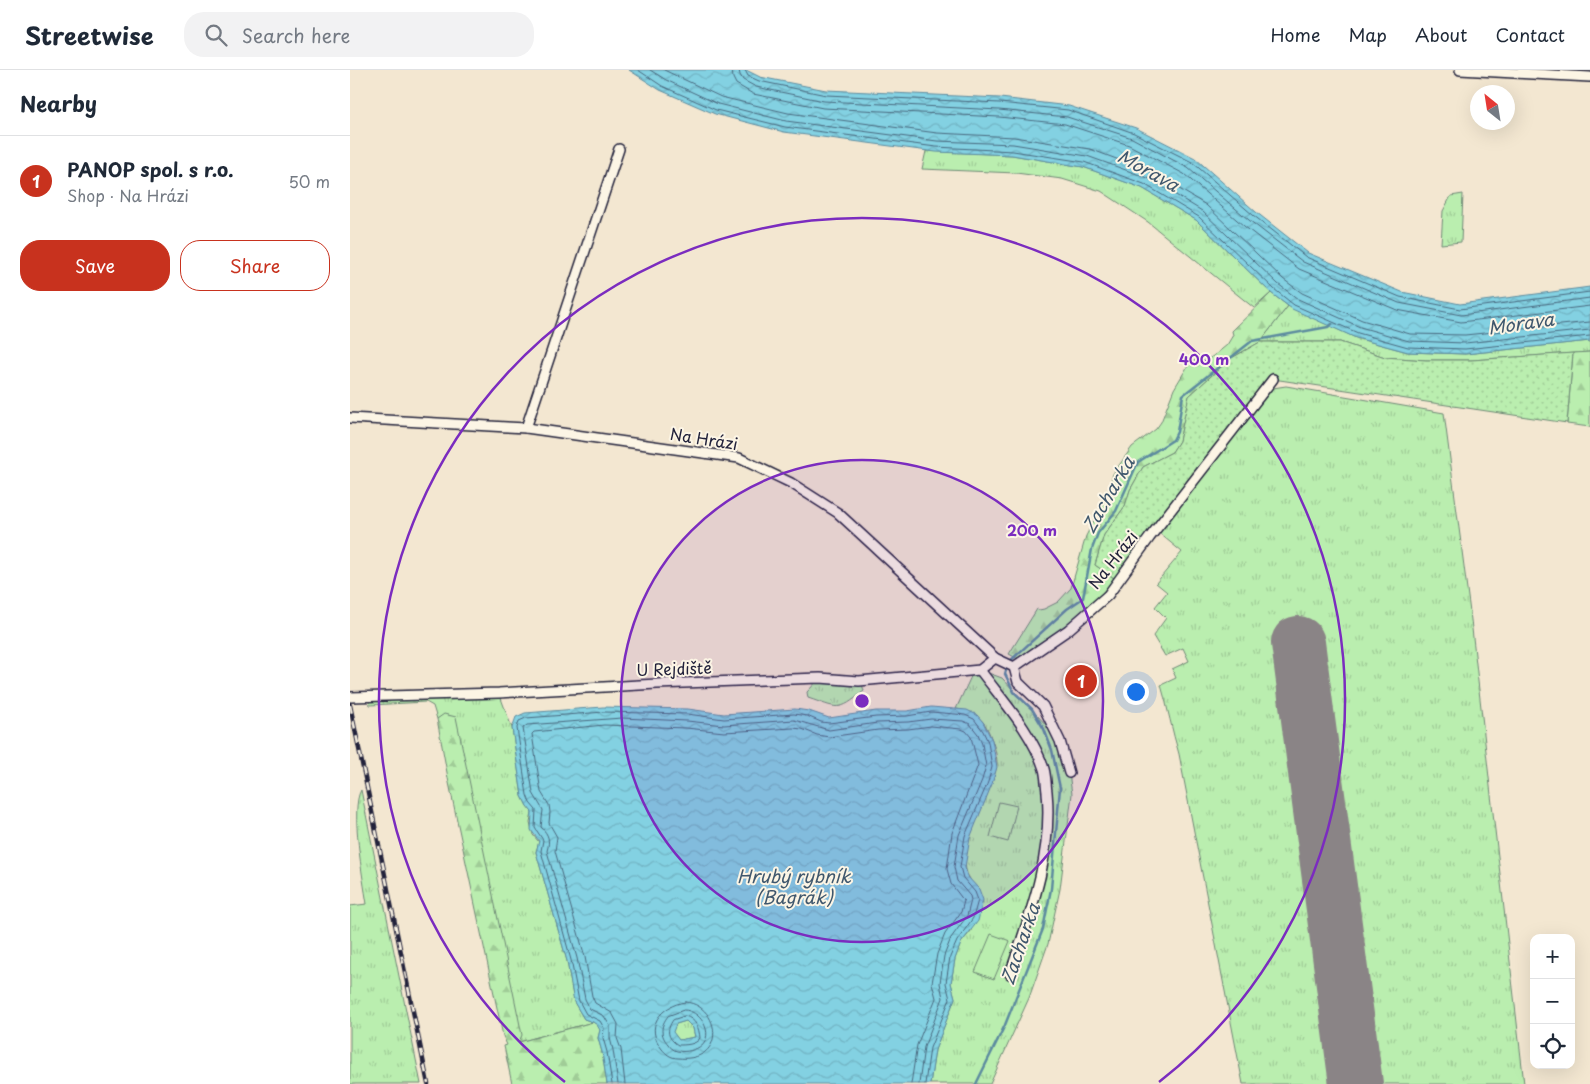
<!DOCTYPE html>
<html lang="en">
<head>
<meta charset="utf-8">
<style>
	body { margin:0; font-family:"Playpen Sans",sans-serif; background:#f2f2f3; color:#1f2937 }
	.controls { position:absolute; right:15px; bottom:15px; display:grid; overflow:hidden; border-radius:10px; box-shadow:0 5px 20px #0002 }
	.controls button { width:45px; height:45px; display:grid; place-items:center; padding:0; border:0; border-bottom:1px solid #e0e1e3; background:#fff; color:#1f2937; font:25px sans-serif }
	.compass { position:absolute; left:1120px; top:15px; width:45px; height:45px; border-radius:50%; background:#fff; box-shadow:0 5px 20px #0002; rotate:330deg }
	.you { position:absolute; left:785px; top:621px; width:18px; height:18px; margin:-12px; border:4px solid #fff; border-radius:50%; background:#1a73e8; box-shadow:0 0 0 8px #1a73e833 }
	.badge { display:grid; place-items:center; width:32px; height:32px; border-radius:50%; background:#c8321e; color:#fff; font-size:16px; font-weight:700 }
	.pin { position:absolute; translate:-50% -50%; border:2px solid #fff; box-shadow:0 1px 5px #0006 }
	.list { margin:0; padding:0; list-style:none }
	h2 { display:flex; justify-content:space-between; align-items:center; height:65px; margin:0; padding:0 20px; font-size:21px }
	h2 small { font-size:16px; font-weight:400; color:#747a83 }
	.list li { display:grid; grid-template-columns:32px 1fr auto; gap:15px; align-items:center; box-sizing:border-box; height:90px; padding:0 20px; border-top:1px solid #e0e1e3 }
	.list b { display:block; font-size:19px; white-space:nowrap }
	.list p { margin:0; font-size:16px; white-space:nowrap; color:#747a83 }
	.list em { font-size:16px; font-style:normal; color:#747a83 }
	.actions { display:flex; gap:10px; padding:15px 20px }
	.actions a { flex:1; padding:11px 0; border:1px solid #c8321e; border-radius:20px; text-align:center; font-size:18px; color:#c8321e }
	.actions .main { background:#c8321e; color:#fff }
	.icon { flex:none; width:28px; height:28px; fill:none; stroke:currentColor; stroke-width:2; stroke-linecap:round; stroke-linejoin:round }
	.map { position:relative; flex:none; width:1240px; height:1014px; overflow:hidden }
	header { display:flex; align-items:center; gap:30px; box-sizing:border-box; height:70px; padding:0 25px; background:#fff; border-bottom:1px solid #e0e1e3 }
	header strong { font-size:24px }
	nav { display:flex; gap:28px; margin-inline-start:auto; font-size:18px }
	.search { width:350px; height:45px; background:#f2f2f3; display:flex; align-items:center; gap:12px; box-sizing:border-box; padding:0 18px; border-radius:20px; color:#747a83; font-size:19px }
	main { display:flex }
	aside { flex:1; background:#fff }
	.map>svg:first-child { display:block }
</style>
</head>
<body>
<header>
<strong>Streetwise</strong>
<div class="search"><svg class="icon" aria-label="search" viewBox="0 0 24 24"><circle cx="10" cy="10" r="6"/><path d="M15 15l6 6"/></svg>Search here</div>
<nav><a>Home</a><a>Map</a><a>About</a><a>Contact</a></nav>
</header>
<main>
<aside>
<h2>Nearby<small></small></h2>
<ul class="list">
<li><span class="badge">1</span><div><b>PANOP spol. s r.o.</b><p>Shop · Na Hrázi</p></div><em>50 m</em></li>
</ul>
<div class="actions"><a class="main">Save</a><a>Share</a></div>
</aside>
<div class="map">
<svg width="1240" height="1014" viewBox="0 0 1240 1014">
	<defs>
		<pattern id="grass-tufts" width="24" height="20" patternUnits="userSpaceOnUse" patternTransform="scale(1.25)"><rect width="24" height="20" fill="#baeeaf"/><path d="M3 7l-1-3M5 7V3M7 7l1-3M15 17l-1-3M17 17v-4M19 17l1-3" fill="none" stroke="#a0cc97"/></pattern>
		<pattern id="forest-firs" width="22" height="20" patternUnits="userSpaceOnUse" patternTransform="scale(1.25)"><rect width="22" height="20" fill="#baeeaf"/><path d="M5 1l3.5 6h-7zM16 11l3.5 6h-7z" fill="#a0cc97"/></pattern>
		<pattern id="garden-dots" width="8" height="8" patternUnits="userSpaceOnUse" patternTransform="scale(1.25)"><rect width="8" height="8" fill="#baeeaf"/><path d="M2 2h.1M6 6h.1" fill="none" stroke="#a0cc97" stroke-width="1.8" stroke-linecap="round"/></pattern>
		<pattern id="water-waves" width="16" height="10" patternUnits="userSpaceOnUse" patternTransform="scale(1.25)"><rect width="16" height="10" fill="#83d1e2"/><path d="M0 5q4-4 8 0t8 0" fill="none" stroke="#71b3c3"/></pattern>
	</defs>
	<rect width="100%" height="100%" fill="#f3e7d1"/>
	<filter id="ink" filterUnits="userSpaceOnUse"><feTurbulence type="fractalNoise" baseFrequency=".02" numOctaves="2"/><feDisplacementMap in="SourceGraphic" scale="10" xChannelSelector="R" yChannelSelector="G"/><feConvolveMatrix kernelMatrix="1 2 1 2 8 2 1 2 1" color-interpolation-filters="sRGB"/></filter>
	<g filter="url(#ink)">
		<g fill="url(#grass-tufts)" stroke="#6e8875">
			<polygon points="576,81 662,85 733,97 792,118 846,150 921,223 904,238 798,152 751,121 712,109 666,103 572,99"/>
			<polygon points="1113,124 1111,172 1091,174 1093,141 1101,126"/>
			<polygon points="938,236 1006,268 1058,282 1115,284 1240,271 1240,282 1121,290 1076,290 1035,287 990,272 910,272"/>
			<path d="M936 316 1094 343 1121 550 1174 1014H1026L967 568 930 574 988 1014H893L829 684C822 661 818 638 811 615L826 608 822 599 839 591 833 578 815 586 803 566 816 548 805 537 817 522 806 513 832 482 809 463 917 324 923 318Z"/>
			<path d="M624 600H630L652 608 701 660 719 703 722 724 710 819 698 874 679 928 640 1014H580L585 980 605 928 601 913 605 889 611 873 621 861 620 809C602 786 641 725 646 699 649 689 644 675 640 665 634 648 623 641 606 639Z"/>
			<path d="M470 608 512 614 514 621C488 643 488 638 458 628L457 622Z"/>
			<polygon points="149,623 162,658 172,726 177,736 182,742 180,752 183,765 189,772 186,782 217,891 224,932 234,949 243,952 169,972 94,645 87,649 83,636 76,632 20,635 19,632 31,626"/>
			<path d="M11 720 71 1014H0V836L17 834C13 809 0 738 11 720Z"/>
			<polygon points="336,951 343,958 345,967 329,970 322,962 326,954"/>
		</g>
		<g fill="url(#forest-firs)" stroke="#6e8875">
			<path d="M921 223 938 236 910 272 880 289 839 326 829 371 822 382 793 397 780 420 775 436 754 465 745 495 764 508C741 541 701 567 668 589L659 584 687 539 689 540 694 539 708 532 721 518 736 466 758 423 763 404 782 377 806 359 811 352 824 319 839 294 848 288H860L866 284 877 275 883 265 882 261Z"/>
			<polygon points="1240,282 1240,357 1217,354 1223,283"/>
			<polygon points="94,644 106,647 172,965 169,972 243,952 248,955 250,960 248,968 252,982 257,1014 162,1014 154,976 157,975 153,966 98,708 87,649"/>
		</g>
		<polygon fill="url(#garden-dots)" stroke="#6e8875" points="910,272 990,272 1035,287 1076,290 1121,290 1223,283 1217,353 923,309 846,399 764,508 745,495 754,465 775,436 780,420 793,397 822,382 829,371 839,326 880,289"/>
		<g fill="#baeeaf" stroke="#6e8875">
			<polygon points="649,732 667,736 658,772 640,767"/>
			<polygon points="641,864 660,871 644,909 625,902"/>
		</g>
		<g fill="url(#water-waves)" stroke="#5c8b9f" fill-rule="evenodd">
			<polygon points="279,0 396,0 410,7 476,20 650,28 719,36 786,58 845,88 906,142 958,183 1052,222 1110,234 1240,217 1240,271 1115,284 1058,282 1006,268 942,239 921,223 846,150 792,118 733,97 662,85 586,82 434,62 365,44 310,20"/>
			<path d="M253 637 338 639 374 644 445 639 459 641 479 648 526 641H557L581 637 617 640 627 645 633 652 642 670 647 697 642 714 620 768 615 797 617 806 629 819 633 830 628 851 611 873 605 889 601 913 605 928 585 980 580 1014H257L252 982 248 968 250 960 247 955 243 952 234 949 224 932 217 891 186 782 189 771 181 760 182 742 177 736 172 726 162 658 166 647 175 643ZM336 951 343 958 345 967 329 970 323 962 326 954Z"/>
		</g>
		<g fill="none" stroke-linecap="round" stroke-linejoin="round">
			<g stroke="#49687e" stroke-width="1">
				<polyline points="288,0 312,16 366,40 435,57 586,77 663,81 734,92 794,114 849,147 924,219 944,235 1008,263 1058,277 1115,279 1240,266"/>
				<polyline points="300,0 316,10 368,34 436,51 587,71 663,74 737,86 798,108 852,141 928,214 948,229 1010,257 1059,271 1115,273 1240,260"/>
				<polyline points="314,0 371,27 438,43 587,63 664,67 740,79 801,102 856,135 933,209 952,223 1012,250 1060,264 1115,265 1240,252"/>
				<polyline points="382,0 383,8 386,14 403,24 473,38 649,47 715,54 779,75 834,104 894,156 949,199 1047,240 1111,252 1240,236"/>
				<polyline points="389,0 390,5 393,10 406,17 474,31 649,40 717,47 782,68 838,98 899,150 953,192 1049,233 1111,245 1240,228"/>
				<polyline points="395,0 398,6 409,11 476,25 650,33 718,40 784,63 842,92 903,145 956,187 1050,227 1110,239 1240,222"/>
				<path d="M335 932C370 934 379 993 328 988 321 988 316 984 312 979 294 957 310 936 335 932Z"/>
				<path d="M334 940C341 940 349 945 353 952 365 972 346 984 327 981 323 980 320 977 318 974 310 965 310 956 318 946Z"/>
				<path d="M335 946C346 949 349 958 350 968 346 975 335 975 328 975 317 968 316 960 323 950Z"/>
				<polyline points="262,1014 257,982 253,968 254,958 250,951 236,944 229,931 221,890 191,781 193,770 185,758 186,740 180,733 177,725 167,658 169,651 176,648 254,642 337,644 374,649 444,644 457,646 471,652 479,653 526,647 557,646 581,642 605,644 615,645 624,649 633,661 638,672 642,697 638,712 615,766 610,797 613,808 625,822 628,830 623,848 607,871 600,887 596,913 600,929 580,978 575,1014"/>
				<path d="M268 1014 263 980 260 968V956L254 946 240 939 235 929 227 888 197 781C200 770 199 765 191 757L193 740 183 723 173 658 177 655 272 648 337 651 374 655 444 650 479 660 527 653 558 652 581 649 613 651 620 654 628 664 632 674 636 696 632 710 609 765 604 797 607 811 620 826 621 830 617 846 601 868 594 886 590 913 593 928 574 977 569 1014"/>
				<polyline points="275,1014 271,979 267,968 268,954 262,943 245,933 242,926 235,887 205,781 207,767 199,753 200,742 199,735 191,722 182,664 184,662 254,655 336,658 374,662 443,658 452,659 467,665 479,667 528,660 558,659 581,656 611,659 616,661 621,667 628,695 602,763 597,799 601,814 614,831 611,842 595,864 587,884 582,913 586,928 567,975 561,1014"/>
			</g>
			<g stroke="#5c8b9f" stroke-width="2.5">
				<polyline points="659,592 717,539 733,528 742,479 748,463 766,441 788,392 823,370 827,362 833,325 902,271 978,257 982,254"/>
				<polyline points="626,1014 655,955 693,859 701,819 710,718 702,680 694,659 682,639 664,622 655,604 657,597"/>
			</g>
			<polyline stroke="#8a8486" stroke-width="54" points="948,573 1006,1014"/>
			<defs>
				<g id="minor">
					<polyline points="1110,0 1240,7"/>
					<polyline points="0,348 176,358 389,388 441,413 488,443 645,588 664,597"/>
					<polyline points="176,358 269,79"/>
					<polyline points="664,597 718,560 758,525 800,467 923,309"/>
					<polyline points="664,597 668,612 693,636 710,671 719,703"/>
					<path d="M630 600C653 631 682 662 694 699 696 706 696 715 697 722 703 785 680 845 660 904"/>
					<polyline points="0,627 149,623 307,614 470,608 509,611 630,600 645,588"/>
				</g>
			</defs>
			<use href="#minor" stroke="#22223b" stroke-width="12"/>
			<use href="#minor" stroke="#fcf5e5" stroke-width="9"/>
			<defs>
				<polyline id="rail" points="0,635 78,1014"/>
			</defs>
			<use href="#rail" stroke="#22223b" stroke-width="4.5"/>
			<use href="#rail" stroke="#fcf5e5" stroke-width="2.5" stroke-dasharray="8" stroke-linecap="butt"/>
		</g>
	</g>
	<circle cx="512" cy="631" r="241" fill="#7b2cbf" fill-opacity=".12"/>
	<g fill="none" stroke="#7b2cbf" stroke-width="2.5">
		<circle cx="512" cy="631" r="241"/>
		<path d="M215 1012A483 483 0 1 1 809 1012"/>
	</g>
	<g text-anchor="middle" stroke-width="4" stroke-linejoin="round" paint-order="stroke">
		<g font-size="16" fill="#22223b" stroke="#fcf5e5">
			<text transform="translate(354 369) rotate(9)" y="6">Na Hrázi</text>
			<text transform="translate(763 490) rotate(-52)" y="6">Na Hrázi</text>
			<text transform="translate(324 599) rotate(-2)" y="6">U Rejdiště</text>
		</g>
		<g font-size="18" font-style="italic" fill="#3f576d" stroke="#fcf5e5">
			<text transform="translate(798 101) rotate(29)" y="6">Morava</text>
			<text transform="translate(1171 254) rotate(-8)" y="6">Morava</text>
			<text transform="translate(759 425) rotate(-60)" y="6">Zacharka</text>
			<text x="444" y="813">Hrubý rybník<tspan x="444" dy="21">(Bagrák)</tspan></text>
			<text transform="translate(671 874) rotate(-71)" y="6">Zacharka</text>
		</g>
	</g>
	<circle cx="512" cy="631" r="8" fill="#7b2cbf" stroke="#fcf5e5" stroke-width="2.5"/>
	<g font-size="15" text-anchor="middle" font-weight="bold" fill="#7b2cbf" stroke="#fcf5e5" stroke-width="4" stroke-linejoin="round" paint-order="stroke">
		<text x="854" y="295">400 m</text>
		<text x="682" y="466">200 m</text>
	</g>
</svg>
<div class="controls">
<button>+</button>
<button>−</button>
<button><svg class="icon" aria-label="locate" viewBox="0 0 24 24"><circle cx="12" cy="12" r="6"/><path d="M12 2v4M12 18v4M2 12h4M18 12h4"/></svg></button>
</div>
<svg class="compass" viewBox="-18 -18 36 36"><path d="M0-13l5 13h-10z" fill="#e53935"/><path d="M0 13l5-13h-10z" fill="#747a83"/></svg>
<div class="you"></div>
<div class="pin badge" style="left:731px;top:611px">1</div>
</div>
</main>
</body>
</html>
